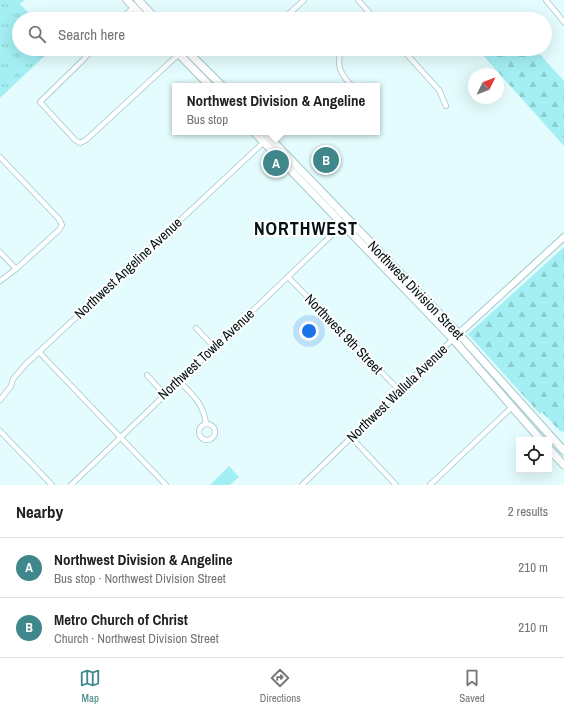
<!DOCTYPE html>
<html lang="en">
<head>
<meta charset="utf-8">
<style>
	body { margin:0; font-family:"Archivo Narrow",sans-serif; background:#f6f6f6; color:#202124 }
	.controls { position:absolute; right:12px; bottom:12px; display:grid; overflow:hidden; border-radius:0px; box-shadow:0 4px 16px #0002 }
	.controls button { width:36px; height:36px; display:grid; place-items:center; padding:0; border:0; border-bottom:1px solid #e0e0e0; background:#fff; color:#202124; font:20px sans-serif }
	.compass { position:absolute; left:468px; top:68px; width:36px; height:36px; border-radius:50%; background:#fff; box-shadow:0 4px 16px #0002; rotate:47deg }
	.you { position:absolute; left:309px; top:331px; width:14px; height:14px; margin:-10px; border:3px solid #fff; border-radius:50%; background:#1a73e8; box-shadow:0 0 0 6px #1a73e833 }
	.badge { display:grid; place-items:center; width:26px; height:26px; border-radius:50%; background:#3f878b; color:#fff; font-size:13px; font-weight:700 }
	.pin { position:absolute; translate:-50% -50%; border:2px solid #fff; box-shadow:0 1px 4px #0006 }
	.popup { position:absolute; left:172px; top:83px; width:208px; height:52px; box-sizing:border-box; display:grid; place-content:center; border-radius:0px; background:#fff; filter:drop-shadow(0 1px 3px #0005); font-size:13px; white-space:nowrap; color:#757577 }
	.popup b { font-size:15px; color:#202124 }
	.popup::after { content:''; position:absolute; left:50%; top:100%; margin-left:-8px; border:8px solid transparent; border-top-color:#fff }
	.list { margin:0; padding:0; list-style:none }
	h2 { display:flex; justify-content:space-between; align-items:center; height:52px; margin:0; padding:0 16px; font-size:17px }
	h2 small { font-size:13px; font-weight:400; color:#757577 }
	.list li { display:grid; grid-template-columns:26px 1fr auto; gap:12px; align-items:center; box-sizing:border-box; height:60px; padding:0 16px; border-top:1px solid #e0e0e0 }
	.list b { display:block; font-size:15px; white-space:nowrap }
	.list p { margin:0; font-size:13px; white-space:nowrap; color:#757577 }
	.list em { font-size:13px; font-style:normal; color:#757577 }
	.icon { flex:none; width:22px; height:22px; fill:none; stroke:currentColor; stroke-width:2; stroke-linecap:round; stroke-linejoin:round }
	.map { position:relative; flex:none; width:564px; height:485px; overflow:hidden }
	.search { position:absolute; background:#fff; box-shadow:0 4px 16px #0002; left:12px; right:12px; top:12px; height:44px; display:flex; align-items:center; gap:10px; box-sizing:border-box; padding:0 14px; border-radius:22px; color:#757577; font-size:15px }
	.sheet { height:172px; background:#fff }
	nav { display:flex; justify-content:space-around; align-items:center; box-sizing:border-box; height:56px; border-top:1px solid #e0e0e0; background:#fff; font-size:11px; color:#757577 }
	nav a { display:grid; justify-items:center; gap:2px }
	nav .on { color:#3f878b }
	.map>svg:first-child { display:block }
</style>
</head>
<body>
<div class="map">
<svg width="564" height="485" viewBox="0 0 564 485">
	<defs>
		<pattern id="grass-tufts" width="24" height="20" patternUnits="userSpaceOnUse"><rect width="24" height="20" fill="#a3eff3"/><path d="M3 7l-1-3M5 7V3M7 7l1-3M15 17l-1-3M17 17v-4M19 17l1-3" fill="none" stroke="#8bcccf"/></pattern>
		<pattern id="forest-firs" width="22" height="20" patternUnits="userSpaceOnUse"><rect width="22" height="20" fill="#a3eff3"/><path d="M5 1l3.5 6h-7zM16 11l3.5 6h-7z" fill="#8bcccf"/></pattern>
	</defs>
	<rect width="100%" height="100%" fill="#e4fcfd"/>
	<polygon fill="url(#grass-tufts)" points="0,0 25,0 20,4 34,19 19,19 19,49 52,49 0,98"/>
	<g fill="url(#forest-firs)">
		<polygon points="485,49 535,49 564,81 564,146 481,53"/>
		<polygon points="564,247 564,432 562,431 561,432 542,412 540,414 468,334"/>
	</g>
	<polygon fill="#a3eff3" points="229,466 239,477 230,485 210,485"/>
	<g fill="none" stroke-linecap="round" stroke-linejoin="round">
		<defs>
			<g id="street">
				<polyline points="358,0 375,19"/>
				<polyline points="546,0 564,22"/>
				<polyline points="121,19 134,7"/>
				<polyline points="283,19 304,0"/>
				<polyline points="92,49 83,60 40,102 75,140 80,143 86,140 180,53"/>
				<path d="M342 49C335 64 341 75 352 86"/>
				<polyline points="402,49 439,90 446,106"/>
				<polyline points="0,157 59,219 62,225 59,230 16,269 0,281"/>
				<polyline points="0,252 16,269"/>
				<polyline points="288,277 400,391"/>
				<polyline points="196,328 214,347"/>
				<polyline points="39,352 166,485"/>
				<polyline points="147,375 164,394"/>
				<path d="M179 381C192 394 204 404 206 424"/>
				<polyline points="0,400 11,386 13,379 26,364 265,141"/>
				<circle cx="207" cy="432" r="8"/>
				<polyline points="0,431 52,485"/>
				<polyline points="351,437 396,485"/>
				<polyline points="71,485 344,223"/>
				<polyline points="302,485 453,339"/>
				<polyline points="430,485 511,408"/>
			</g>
			<polyline id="secondary" points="453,339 564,237"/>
			<g id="primary">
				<polyline points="127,0 145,19"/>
				<polyline points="138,0 156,19"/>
				<polyline points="174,49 210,86"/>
				<polyline points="185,49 222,86"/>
				<polyline points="254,132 453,339 541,440"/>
				<polyline points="264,132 458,333 564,451"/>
				<polyline points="549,449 564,465"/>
			</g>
		</defs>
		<use href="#street" stroke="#a2c9cb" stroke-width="6"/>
		<use href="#secondary" stroke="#a2c9cb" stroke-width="8"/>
		<use href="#primary" stroke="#a2c9cb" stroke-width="9"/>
		<use href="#street" stroke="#fff" stroke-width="4.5"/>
		<use href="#secondary" stroke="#fff" stroke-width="6"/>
		<use href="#primary" stroke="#fff" stroke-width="7"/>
	</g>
	<g text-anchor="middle" stroke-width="4" stroke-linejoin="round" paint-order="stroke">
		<g font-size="14" fill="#051314" stroke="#fff">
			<text transform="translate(128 268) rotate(-43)" y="5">Northwest Angeline Avenue</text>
			<text transform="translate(416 290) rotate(46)" y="5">Northwest Division Street</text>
			<text transform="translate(344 334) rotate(46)" y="5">Northwest 9th Street</text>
			<text transform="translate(206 354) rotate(-43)" y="5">Northwest Towle Avenue</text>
			<text transform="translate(397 393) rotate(-44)" y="5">Northwest Wallula Avenue</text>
		</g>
		<g font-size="18" font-weight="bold" letter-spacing="1" fill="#051314" stroke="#fff">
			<text x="306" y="235">NORTHWEST</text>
		</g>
	</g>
</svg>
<div class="controls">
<button><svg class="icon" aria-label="locate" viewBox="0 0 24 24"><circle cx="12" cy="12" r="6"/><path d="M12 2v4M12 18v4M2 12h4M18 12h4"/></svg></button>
</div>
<svg class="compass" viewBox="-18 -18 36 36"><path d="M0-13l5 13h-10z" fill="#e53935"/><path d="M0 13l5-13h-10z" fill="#757577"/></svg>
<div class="you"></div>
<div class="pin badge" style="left:276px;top:163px">A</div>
<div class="popup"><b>Northwest Division &amp; Angeline</b>Bus stop</div>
<div class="pin badge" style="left:326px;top:160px">B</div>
<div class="search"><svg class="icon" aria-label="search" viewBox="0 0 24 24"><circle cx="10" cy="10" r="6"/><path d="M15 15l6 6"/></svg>Search here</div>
</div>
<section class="sheet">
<h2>Nearby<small>2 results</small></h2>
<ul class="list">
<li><span class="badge">A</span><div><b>Northwest Division &amp; Angeline</b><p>Bus stop · Northwest Division Street</p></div><em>210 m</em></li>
<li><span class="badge">B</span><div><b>Metro Church of Christ</b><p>Church · Northwest Division Street</p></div><em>210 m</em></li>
</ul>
</section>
<nav>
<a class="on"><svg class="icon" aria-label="map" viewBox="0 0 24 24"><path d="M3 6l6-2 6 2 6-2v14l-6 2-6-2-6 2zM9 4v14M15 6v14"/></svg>Map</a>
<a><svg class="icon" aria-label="directions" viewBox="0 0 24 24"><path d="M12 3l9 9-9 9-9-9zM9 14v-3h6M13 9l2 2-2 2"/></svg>Directions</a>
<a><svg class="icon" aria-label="saved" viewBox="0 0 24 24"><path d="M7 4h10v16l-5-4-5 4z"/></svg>Saved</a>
</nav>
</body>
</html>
